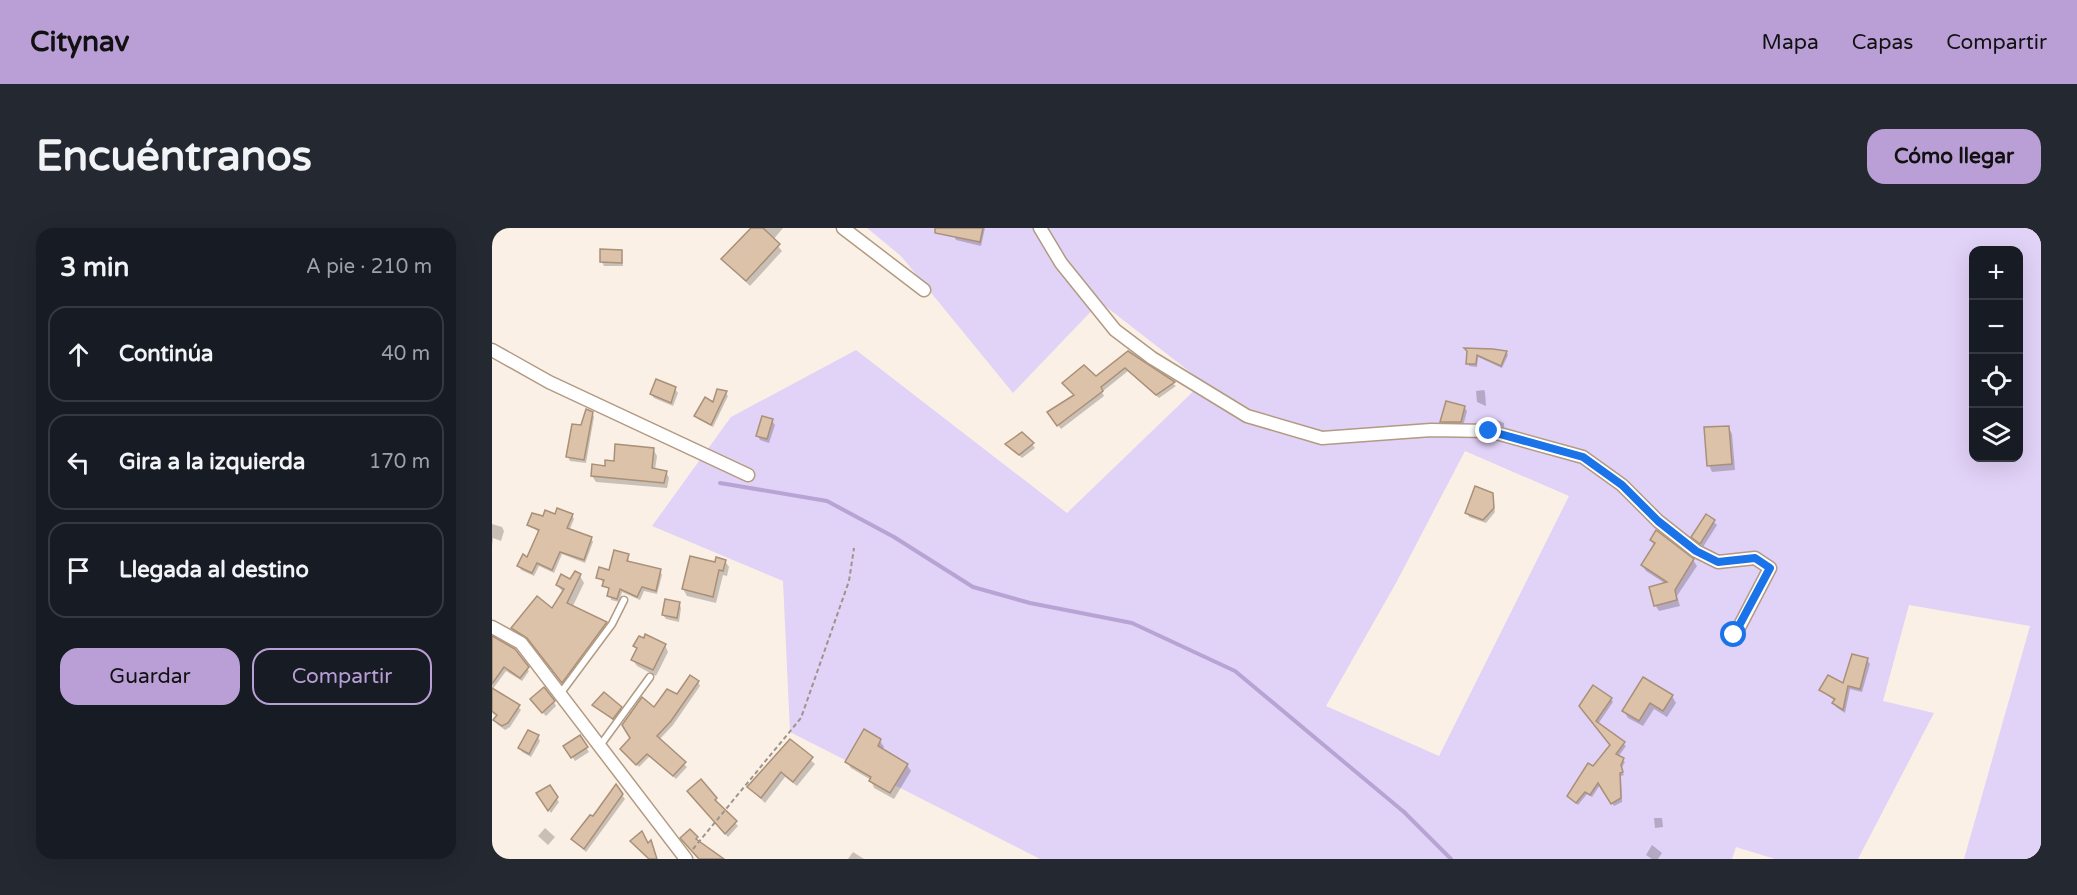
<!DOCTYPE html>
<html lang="es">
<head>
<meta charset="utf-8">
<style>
	body { margin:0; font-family:"Varela Round",sans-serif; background:#242831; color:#f1f3f6 }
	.controls { position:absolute; right:18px; top:18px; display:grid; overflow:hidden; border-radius:12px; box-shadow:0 6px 24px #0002 }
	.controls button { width:54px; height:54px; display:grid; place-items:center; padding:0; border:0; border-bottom:2px solid #363941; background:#171b24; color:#f1f3f6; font:30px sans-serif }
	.stop { position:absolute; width:18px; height:18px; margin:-14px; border:4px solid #1a73e8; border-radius:50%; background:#fff }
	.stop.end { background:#1a73e8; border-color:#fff; box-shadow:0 2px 6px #0008 }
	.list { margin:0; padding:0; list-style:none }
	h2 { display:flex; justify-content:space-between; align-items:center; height:78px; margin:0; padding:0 24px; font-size:26px }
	h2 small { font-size:20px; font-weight:400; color:#9ea1a6 }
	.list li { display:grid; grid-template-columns:39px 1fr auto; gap:18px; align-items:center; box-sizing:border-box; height:96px; margin:0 12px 12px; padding:0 12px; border:2px solid #363941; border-radius:18px }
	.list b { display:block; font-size:22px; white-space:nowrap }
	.list em { font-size:20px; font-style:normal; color:#9ea1a6 }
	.actions { display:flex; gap:12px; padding:18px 24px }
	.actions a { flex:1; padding:14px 0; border:2px solid #b99fd6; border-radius:18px; text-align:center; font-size:21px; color:#b99fd6 }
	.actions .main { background:#b99fd6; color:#111 }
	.icon { flex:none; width:33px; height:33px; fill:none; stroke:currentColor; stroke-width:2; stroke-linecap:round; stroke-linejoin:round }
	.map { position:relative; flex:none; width:1549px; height:631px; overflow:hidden; border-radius:18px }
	header { display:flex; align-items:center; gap:36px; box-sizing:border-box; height:84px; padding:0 30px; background:#b99fd6; color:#111 }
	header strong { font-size:28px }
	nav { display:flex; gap:33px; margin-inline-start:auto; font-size:21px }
	.intro { display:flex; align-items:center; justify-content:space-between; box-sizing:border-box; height:144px; padding:0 36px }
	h1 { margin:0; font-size:42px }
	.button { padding:15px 27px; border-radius:18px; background:#b99fd6; color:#111; font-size:21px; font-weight:700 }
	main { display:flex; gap:36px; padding:0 36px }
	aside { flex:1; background:#171b24; border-radius:18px; box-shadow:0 6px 24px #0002 }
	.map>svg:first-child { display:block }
</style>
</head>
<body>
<header>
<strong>Citynav</strong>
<nav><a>Mapa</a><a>Capas</a><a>Compartir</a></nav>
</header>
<div class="intro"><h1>Encuéntranos</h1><a class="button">Cómo llegar</a></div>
<main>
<aside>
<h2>3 min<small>A pie · 210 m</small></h2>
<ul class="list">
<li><svg class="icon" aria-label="ahead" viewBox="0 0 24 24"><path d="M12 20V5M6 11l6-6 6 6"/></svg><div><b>Continúa</b></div><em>40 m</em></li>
<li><svg class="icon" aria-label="left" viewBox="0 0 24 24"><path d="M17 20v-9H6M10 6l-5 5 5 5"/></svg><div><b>Gira a la izquierda</b></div><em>170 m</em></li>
<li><svg class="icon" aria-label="arrive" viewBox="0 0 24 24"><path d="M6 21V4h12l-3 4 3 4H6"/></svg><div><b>Llegada al destino</b></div></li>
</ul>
<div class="actions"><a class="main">Guardar</a><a>Compartir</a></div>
</aside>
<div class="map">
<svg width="1549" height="631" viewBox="0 0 1549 631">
	<rect width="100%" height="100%" fill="#fbf0e5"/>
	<path fill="#e1d2f7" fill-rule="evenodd" d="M375 0H1549V631H1472L1538 398 1417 377 1391 473 1442 485 1366 631H1283L1244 619 1240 631H548L298 504 291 353 160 298 239 189 364 122 575 285 711 154 608 74 521 165 409 28ZM1482 22H1526V230H1482ZM973 223 1077 268 947 528 834 478 904 355Z"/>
	<g fill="#0003">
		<polygon points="261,0 291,0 281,12 290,23 258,58 231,32"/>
		<polygon points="464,0 493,0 489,18 464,12 462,8"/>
		<polygon points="129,23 131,38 112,38 110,34"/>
		<polygon points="1001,122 1014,124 1016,127 1010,140 986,129 985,139 977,138 974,123"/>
		<polygon points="637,124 684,158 667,170 636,143 610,164 612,168 569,201 559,188 583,168 574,159 604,150"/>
		<polygon points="183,161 186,165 181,178 162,170 159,166"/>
		<polygon points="992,162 993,164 994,178 985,174 984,163"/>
		<polygon points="234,165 236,168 221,199 206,191 204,188"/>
		<polygon points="972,179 975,183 971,198 952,198 950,194"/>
		<polygon points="100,185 102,189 94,235 78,233 76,229"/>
		<polygon points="1005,192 1012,195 1012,199 1004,197"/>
		<polygon points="280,193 283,197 277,215 268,212 266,208"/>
		<polygon points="1236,199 1240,206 1243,242 1220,244 1217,237"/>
		<polygon points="515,216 540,216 543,220 530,230"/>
		<polygon points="161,221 165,228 163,242 174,244 177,250 175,260 104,254 100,248 114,239"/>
		<polygon points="1000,267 1003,284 994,295 977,289 975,284"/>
		<polygon points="80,287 82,291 77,303 99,310 101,314 93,335 70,326 62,345 47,338 42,348 29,342 27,338 36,331 47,304 37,297 52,290"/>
		<polygon points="1215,288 1225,297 1211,319 1201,309"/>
		<polygon points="0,296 10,299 12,303 9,313 1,310 0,318"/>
		<polygon points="1164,304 1201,332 1205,338 1185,368 1188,378 1167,383 1163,377 1174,356 1154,343 1150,337 1163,318 1159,312"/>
		<polygon points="136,327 137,335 168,343 170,347 165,366 152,363 148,372 130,364 127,374 119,372 118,362 106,349 118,344"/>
		<polygon points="233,333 237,339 235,348 231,347 224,375 195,368 191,361 224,335"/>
		<polygon points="88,348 92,355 80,380 114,395 118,402 75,461 71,456 114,397 41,417 25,408 21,400 60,382 71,364 65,357"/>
		<polygon points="187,375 189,380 187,394 174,391 171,387"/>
		<polygon points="0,410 37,443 30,453 14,443 0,462 18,474 20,472 29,482 18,499 13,502 5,496 3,492 6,489 0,485"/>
		<polygon points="173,417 176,424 164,448 145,438 141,432 146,422 143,418"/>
		<polygon points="1375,432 1378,436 1370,464 1358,461 1353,485 1344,479 1343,473 1329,462 1352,458"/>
		<polygon points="1152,451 1180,468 1184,475 1175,489 1162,481 1151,498 1136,490 1132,483"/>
		<polygon points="206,454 208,458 181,497 167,512 195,539 184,551 158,528 147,539 130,521 186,468"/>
		<polygon points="1119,471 1121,474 1106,496 1134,518 1126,529 1133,534 1129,541 1132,547 1129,548 1130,574 1122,578 1108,557 1100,569 1095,566 1086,577 1077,568 1119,518 1091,481"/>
		<polygon points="62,474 64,478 54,488 42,476"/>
		<polygon points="102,477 128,480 131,484 123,494"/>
		<polygon points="373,504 388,513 392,519 390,522 415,537 419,543 402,571 382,560 379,552 359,540 355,534"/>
		<polygon points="46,509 48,513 39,529 30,524 28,520"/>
		<polygon points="88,509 97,524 83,533 73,518"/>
		<polygon points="298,513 323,536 305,558 293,549 273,575 257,559"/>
		<polygon points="57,559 67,574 59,585 46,566"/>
		<polygon points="130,567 133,571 94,624 81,611"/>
		<polygon points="199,568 224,571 225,576 246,598 236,609"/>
		<polygon points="1162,590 1170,590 1171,599 1163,600"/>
		<polygon points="53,600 63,609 56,617 46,608"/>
		<polygon points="1160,617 1170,625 1166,631 1160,631 1154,627"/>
		<polygon points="361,624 372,631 356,631"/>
	</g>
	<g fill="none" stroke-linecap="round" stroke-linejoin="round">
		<polyline stroke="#b8a4d4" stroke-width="4" points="228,255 335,273 402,309 481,359 538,375 640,395 743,443 912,584 959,631"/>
	</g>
	<g fill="#dcc2a9" stroke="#a99078" stroke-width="1.5">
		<polygon points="259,0 271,0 288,16 254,53 229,31"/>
		<polygon points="443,0 491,0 488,14 443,5"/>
		<polygon points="108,21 130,22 130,35 108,34"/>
		<polygon points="972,120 1001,121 1015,123 1009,138 985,127 984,136 974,136 975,123"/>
		<polygon points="636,123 683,154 664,167 633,140 609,159 611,163 565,198 555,184 582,167 570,155 592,137 604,148"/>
		<polygon points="164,151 184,159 179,175 158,166"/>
		<polygon points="225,161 235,163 219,197 202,188 213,169 221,174"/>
		<polygon points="954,173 973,178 969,194 948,194"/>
		<polygon points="94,181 101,184 92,232 74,229 80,196 89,197"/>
		<polygon points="270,188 281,191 275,211 264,208"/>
		<polygon points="1237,198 1240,236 1215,238 1212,199"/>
		<polygon points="530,204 542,215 527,227 513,216"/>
		<polygon points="123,216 162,220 160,240 175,243 172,255 99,248 100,236 113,238 113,232 122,233"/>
		<polygon points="983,258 1001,265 1002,280 991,292 973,285"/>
		<polygon points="65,280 81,286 75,300 100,309 92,332 68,324 60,342 45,335 40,345 25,338 31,326 35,329 47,302 35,297 40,285 51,288 53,282 63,286"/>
		<polygon points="1214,286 1223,292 1208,316 1199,309"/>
		<polygon points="1164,302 1202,331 1183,362 1185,372 1162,378 1157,359 1175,354 1149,337 1163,315 1158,312"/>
		<polygon points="122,322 137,326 135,333 169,341 164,363 150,359 145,369 128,361 125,371 115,368 117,360 110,358 112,352 104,350 107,339 117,342"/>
		<polygon points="198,328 223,334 224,329 234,332 231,343 227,342 221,369 190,361"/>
		<polygon points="83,343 89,346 75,375 115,394 70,455 35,410 19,400 45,368 60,380 72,361 64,357 69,346 78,351"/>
		<polygon points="173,371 188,374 185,390 170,387"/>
		<polygon points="153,406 174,416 161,442 139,432 145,420 141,418 147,408 152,410"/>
		<polygon points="0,408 23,421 37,439 28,450 12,439 0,456"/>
		<polygon points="1360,426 1376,430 1368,461 1356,458 1351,482 1340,475 1343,471 1327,462 1336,447 1351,455"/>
		<polygon points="198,447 207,453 179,493 165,508 194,534 181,548 155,526 144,537 128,521 138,510 130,497 150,469 162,479 175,461 185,466"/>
		<polygon points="1151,449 1181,467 1171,483 1158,475 1147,493 1130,483"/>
		<polygon points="1101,457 1120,470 1104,493 1133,514 1124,526 1132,530 1129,537 1131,544 1128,545 1129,570 1119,576 1106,555 1098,567 1093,564 1084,575 1075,568 1096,535 1101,538 1118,517 1087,478"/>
		<polygon points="52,459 63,473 50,485 38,471"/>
		<polygon points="0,460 28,477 16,495 10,498 1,492 5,487 0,483"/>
		<polygon points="112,464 130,479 121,491 100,477"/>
		<polygon points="372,501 389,511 386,518 416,536 398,565 377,553 379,549 353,534"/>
		<polygon points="36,502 47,507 37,526 26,520"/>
		<polygon points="88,507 96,519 79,530 71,518"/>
		<polygon points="298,511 321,529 301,554 289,544 269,570 255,559"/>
		<polygon points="209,551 225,570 223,572 245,593 233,606 195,563"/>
		<polygon points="124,556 131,566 92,621 79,611 98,587 101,588"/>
		<polygon points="58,557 66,569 56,583 44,565"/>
		<polygon points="198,601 206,609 204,611 232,631 207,631 188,610"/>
		<polygon points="150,603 156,615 159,612 165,631 157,631 138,613"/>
	</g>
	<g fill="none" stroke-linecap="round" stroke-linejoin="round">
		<defs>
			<g id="service">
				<polyline points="68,466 120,396 132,372"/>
				<polyline points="107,519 158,449"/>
			</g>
			<g id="minor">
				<polyline points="351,0 432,62"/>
				<polyline points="548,0 569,35 623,102 660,130 755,188 830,210 939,202 997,203 1091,229 1130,257 1166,293 1204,323 1226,334 1263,330 1278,340 1243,407"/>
				<polyline points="0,122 57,154 256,247"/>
				<polyline points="0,399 29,415 194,631"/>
			</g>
		</defs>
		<use href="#service" stroke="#b39a82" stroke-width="9"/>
		<use href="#minor" stroke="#b39a82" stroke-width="15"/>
		<polyline stroke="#9e948a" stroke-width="2" stroke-dasharray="4.5 3" stroke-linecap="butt" points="201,621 309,490 357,353 362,320"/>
		<use href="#service" stroke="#fff" stroke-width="6"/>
		<use href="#minor" stroke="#fff" stroke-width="12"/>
	</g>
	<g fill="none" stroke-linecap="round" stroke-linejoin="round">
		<polyline stroke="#1a73e8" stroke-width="8" points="997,203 1091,229 1130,257 1166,293 1204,323 1226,334 1263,330 1278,340 1242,407"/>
	</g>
</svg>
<div class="controls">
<button>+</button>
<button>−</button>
<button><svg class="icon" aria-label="locate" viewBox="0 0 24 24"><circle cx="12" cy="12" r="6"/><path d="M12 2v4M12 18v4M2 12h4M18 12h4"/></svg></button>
<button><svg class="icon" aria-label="layers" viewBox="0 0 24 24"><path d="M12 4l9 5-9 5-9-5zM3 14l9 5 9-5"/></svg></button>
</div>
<div class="stop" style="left:1242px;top:407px"></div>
<div class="stop end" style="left:997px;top:203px"></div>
</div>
</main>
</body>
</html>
